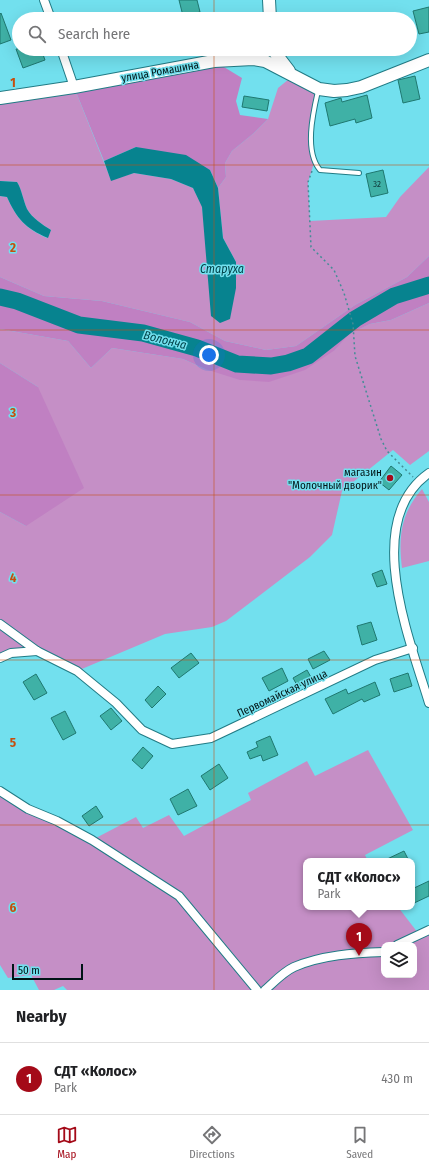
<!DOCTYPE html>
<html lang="en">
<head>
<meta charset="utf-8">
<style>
	body { margin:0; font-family:"Fira Sans Condensed",sans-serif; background:#f2f2f2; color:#202124 }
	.controls { position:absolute; right:12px; bottom:12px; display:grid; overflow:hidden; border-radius:8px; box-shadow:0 4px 16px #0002 }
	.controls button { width:36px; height:36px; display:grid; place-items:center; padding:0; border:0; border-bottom:1px solid #e0e0e0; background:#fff; color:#202124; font:20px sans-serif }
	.scale { position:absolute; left:12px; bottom:10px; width:71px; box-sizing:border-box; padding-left:4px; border:2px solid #001416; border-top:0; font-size:11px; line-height:14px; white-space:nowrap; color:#001416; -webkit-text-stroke:3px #72e0ee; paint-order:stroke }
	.you { position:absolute; left:209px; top:355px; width:14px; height:14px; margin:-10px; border:3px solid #fff; border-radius:50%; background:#1a73e8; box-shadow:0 0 0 6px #1a73e833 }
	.badge { display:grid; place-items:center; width:26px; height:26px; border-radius:50%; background:#a40a18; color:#fff; font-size:13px; font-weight:700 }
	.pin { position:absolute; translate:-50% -33px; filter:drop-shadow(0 1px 2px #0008) }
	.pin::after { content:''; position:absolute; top:21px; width:14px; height:12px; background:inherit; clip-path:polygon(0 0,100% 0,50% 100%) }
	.popup { position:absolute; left:303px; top:858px; width:112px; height:52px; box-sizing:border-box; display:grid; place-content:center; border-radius:8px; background:#fff; filter:drop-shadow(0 1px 3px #0005); font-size:13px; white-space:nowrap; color:#757577 }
	.popup b { font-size:15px; color:#202124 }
	.popup::after { content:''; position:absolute; left:50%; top:100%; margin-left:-8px; border:8px solid transparent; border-top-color:#fff }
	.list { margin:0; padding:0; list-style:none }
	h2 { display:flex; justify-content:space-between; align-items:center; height:52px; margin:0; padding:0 16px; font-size:17px }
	h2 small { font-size:13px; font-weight:400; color:#757577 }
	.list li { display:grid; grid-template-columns:26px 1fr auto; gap:12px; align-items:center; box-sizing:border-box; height:72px; padding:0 16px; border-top:1px solid #e0e0e0 }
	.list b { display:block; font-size:15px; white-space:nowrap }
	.list p { margin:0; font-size:13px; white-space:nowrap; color:#757577 }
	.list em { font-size:13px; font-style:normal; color:#757577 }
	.icon { flex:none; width:22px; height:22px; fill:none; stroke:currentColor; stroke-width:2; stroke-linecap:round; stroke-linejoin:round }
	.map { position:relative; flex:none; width:429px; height:990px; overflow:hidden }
	.search { position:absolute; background:#fff; box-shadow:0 4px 16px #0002; left:12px; right:12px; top:12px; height:44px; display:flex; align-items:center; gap:10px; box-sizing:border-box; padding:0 14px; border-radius:22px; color:#757577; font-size:15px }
	.sheet { height:124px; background:#fff }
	nav { display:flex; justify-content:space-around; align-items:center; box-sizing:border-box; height:56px; border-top:1px solid #e0e0e0; background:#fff; font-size:11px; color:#757577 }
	nav a { display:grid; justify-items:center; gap:2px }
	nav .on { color:#a40a18 }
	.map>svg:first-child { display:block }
</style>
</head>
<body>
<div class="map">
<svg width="429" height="990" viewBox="0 0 429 990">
	<rect width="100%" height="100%" fill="#72e0ee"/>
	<g fill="#c58fc6" fill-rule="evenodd">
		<path d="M294 75 319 89 311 126 314 163 308 182 310 221 386 217 400 197 429 167V256L407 277 355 305 296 346 266 350 225 341 190 322 102 301 44 296 0 277V196L7 197C17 219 25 228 47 238L51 230C43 225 32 218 27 209 23 200 22 190 17 182L0 181V98L74 87 111 180 134 173 171 179 193 188 202 206 205 233 236 262 223 238 218 188 226 177 225 163 232 151 254 133 268 119 278 88Z"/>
		<polygon points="429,303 429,451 410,465 393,450 342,491 332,535 310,557 226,621 212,627 165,634 77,671 37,651 0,658 0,512 26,526 38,387 0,363 0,329 68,341 91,368 112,348 183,359 205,369 335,350 348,334 370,324 391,320"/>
		<path d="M422 489 429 502V561L402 568C398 537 401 513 422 489Z"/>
		<path d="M368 750 413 830 365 855 368 861H306V907H398L418 933 429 930V990H67L63 986 54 990H39L31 975 8 978 0 965V791L92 840 136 817 143 828 169 815 184 836 251 800 248 793 307 761 315 776ZM384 945H414V975H384Z"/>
	</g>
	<g fill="#c080c2">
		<polygon points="214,61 242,78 236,101 240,115 268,119 254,133 232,151 225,163 226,177 218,188 210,170 136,147 104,161 74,87"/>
		<polygon points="429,256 429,303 391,320 370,324 349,334 335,350 305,370 269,382 240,380 205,369 183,359 112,348 91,368 68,341 0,329 0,277 44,296 102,301 190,322 225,341 266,350 296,346 355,305 407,277"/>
		<polygon points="0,363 38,387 84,488 26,526 0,512"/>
	</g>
	<g fill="#07838f">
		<polygon points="136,147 186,155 210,170 218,188 223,238 236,262 236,288 230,319 220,323 211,316 202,207 193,188 171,179 134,173 111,181 104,161"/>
		<path d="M0 181 17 182C22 190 23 200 27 209 32 218 43 225 51 230L48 238C25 228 17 219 7 197L0 196Z"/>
	</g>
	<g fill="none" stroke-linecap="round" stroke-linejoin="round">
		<polyline stroke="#07838f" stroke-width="17" points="0,297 17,301 79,325 143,333 197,348 237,364 271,366 288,363 308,356 355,319 394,296 429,285"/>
	</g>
	<g fill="#3fb1a6" stroke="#1f7870">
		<polygon points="179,0 197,0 200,12 183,16"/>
		<polygon points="429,7 429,32 419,34 413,11"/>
		<polygon points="1,13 11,40 0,44 0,14"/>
		<polygon points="16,49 41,49 45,60 23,68"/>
		<polygon points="415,76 420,99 403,103 398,80"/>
		<polygon points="367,95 372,118 356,123 355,119 330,126 325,103 341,98 342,102"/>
		<polygon points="244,96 269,100 267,111 242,107"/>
		<polygon points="383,170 388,193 371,197 366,174"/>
		<polygon points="391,466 402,475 389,490 379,482"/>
		<polygon points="382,570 387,584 377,587 372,574"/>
		<polygon points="371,622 377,640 362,645 357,626"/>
		<polygon points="324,651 330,660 313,669 308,659"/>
		<polygon points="191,653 199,663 179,678 171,668"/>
		<polygon points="282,668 288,681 269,691 262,678"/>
		<polygon points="307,670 312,679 298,687 293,678"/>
		<polygon points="408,673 412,686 394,692 390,679"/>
		<polygon points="36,674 47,693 34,700 23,682"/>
		<polygon points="375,682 380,695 364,702 362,699 333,714 325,699 346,689 348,694"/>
		<polygon points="158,686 166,694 152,708 145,700"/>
		<polygon points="111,708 122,721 111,730 100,716"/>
		<polygon points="65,711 76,733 63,740 51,718"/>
		<polygon points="270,736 278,755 263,761 261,755 250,759 247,752 258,747 256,742"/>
		<polygon points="143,747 153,756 142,769 132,760"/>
		<polygon points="219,764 228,778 210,790 201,776"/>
		<polygon points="188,789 197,806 178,815 170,799"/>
		<polygon points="96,806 103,817 89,826 82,816"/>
		<polygon points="404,851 409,861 383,861"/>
		<polygon points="429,881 429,896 412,904 412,889"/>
	</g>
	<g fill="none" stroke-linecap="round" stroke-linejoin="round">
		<defs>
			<path id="lane" d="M318 91C313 113 304 151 320 170L359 173"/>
			<g id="street">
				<polyline points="44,0 51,19"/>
				<polyline points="61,49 74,87"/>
				<path d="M429 473C361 521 410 640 429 703"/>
				<polyline points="0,624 37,651 77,671 116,703 142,730 172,744 211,738 375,660 413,648"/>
				<polyline points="0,658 11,653 37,651"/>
				<polyline points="0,791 28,809 57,821 92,840 179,896 257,990"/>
				<polyline points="397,945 429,930"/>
				<path d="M265 990C273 983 283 972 294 967 322 955 354 953 384 952"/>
			</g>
			<g id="secondary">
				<polyline points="269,0 270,19"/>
				<polyline points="275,49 276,54 289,71"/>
				<polyline points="0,98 74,87 214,61 253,59 265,61 319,89 334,91 347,90 361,87 429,60"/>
			</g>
		</defs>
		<use href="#lane" stroke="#217b85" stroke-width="6"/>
		<use href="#street" stroke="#217b85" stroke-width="10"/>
		<use href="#secondary" stroke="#217b85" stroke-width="14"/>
		<polyline stroke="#448d96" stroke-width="1.5" stroke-dasharray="2 3" stroke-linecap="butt" points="312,171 308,182 311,247 334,270 344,293 353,324 355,356 381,439 387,451 413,477"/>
		<use href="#lane" stroke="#fff" stroke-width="4"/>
		<use href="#street" stroke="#fff" stroke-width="8"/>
		<use href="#secondary" stroke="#fff" stroke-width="12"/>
	</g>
	<path fill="none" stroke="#c54f0e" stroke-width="1" stroke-opacity="0.55" d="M214 0V19M214 49V990M0 165H429M0 330H429M0 495H429M0 660H429M0 825H429"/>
	<circle fill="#a40a18" stroke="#72e0ee" stroke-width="1.5" cx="390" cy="478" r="4"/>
	<g text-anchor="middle" stroke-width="3" stroke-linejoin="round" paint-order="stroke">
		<g font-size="9" fill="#103b3a">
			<text x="377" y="187">32</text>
		</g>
		<g font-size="11" fill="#001416" stroke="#72e0ee">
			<text transform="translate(160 71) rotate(-10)" y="4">улица Ромашина</text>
			<text transform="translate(282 693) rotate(-25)" y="4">Первомайская улица</text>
		</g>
		<g font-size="11" fill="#001416" stroke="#72e0ee" text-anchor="end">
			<text x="382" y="476">магазин<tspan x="382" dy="13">"Молочный дворик"</tspan></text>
		</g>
		<g font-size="12" font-style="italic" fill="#004248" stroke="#72e0ee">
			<text x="222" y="273">Старуха</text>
			<text transform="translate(165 340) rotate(14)" y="4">Волонча</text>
		</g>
	</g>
	<g font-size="13" text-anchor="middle" font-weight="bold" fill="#c54f0e" stroke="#72e0ee" stroke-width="3" stroke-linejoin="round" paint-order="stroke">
		<text x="13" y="87">1</text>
		<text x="13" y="252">2</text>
		<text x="13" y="417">3</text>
		<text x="13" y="582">4</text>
		<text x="13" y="747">5</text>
		<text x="13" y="912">6</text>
	</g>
</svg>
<div class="controls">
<button><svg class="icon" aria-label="layers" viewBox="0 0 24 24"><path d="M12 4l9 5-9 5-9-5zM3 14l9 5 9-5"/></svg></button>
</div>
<div class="scale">50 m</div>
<div class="you"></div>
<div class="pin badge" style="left:359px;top:956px">1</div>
<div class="popup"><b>СДТ «Колос»</b>Park</div>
<div class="search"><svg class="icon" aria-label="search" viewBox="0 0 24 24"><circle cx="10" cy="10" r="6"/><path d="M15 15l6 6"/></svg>Search here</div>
</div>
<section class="sheet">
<h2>Nearby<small></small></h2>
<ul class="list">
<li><span class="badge">1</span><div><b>СДТ «Колос»</b><p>Park</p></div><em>430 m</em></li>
</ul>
</section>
<nav>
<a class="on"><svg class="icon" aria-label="map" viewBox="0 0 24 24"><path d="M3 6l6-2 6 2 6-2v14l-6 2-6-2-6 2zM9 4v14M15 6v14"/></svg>Map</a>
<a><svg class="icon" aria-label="directions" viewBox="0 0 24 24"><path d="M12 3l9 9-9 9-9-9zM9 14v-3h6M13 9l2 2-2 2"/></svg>Directions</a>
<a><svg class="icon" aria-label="saved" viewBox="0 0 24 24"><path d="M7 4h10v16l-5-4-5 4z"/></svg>Saved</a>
</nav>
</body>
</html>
